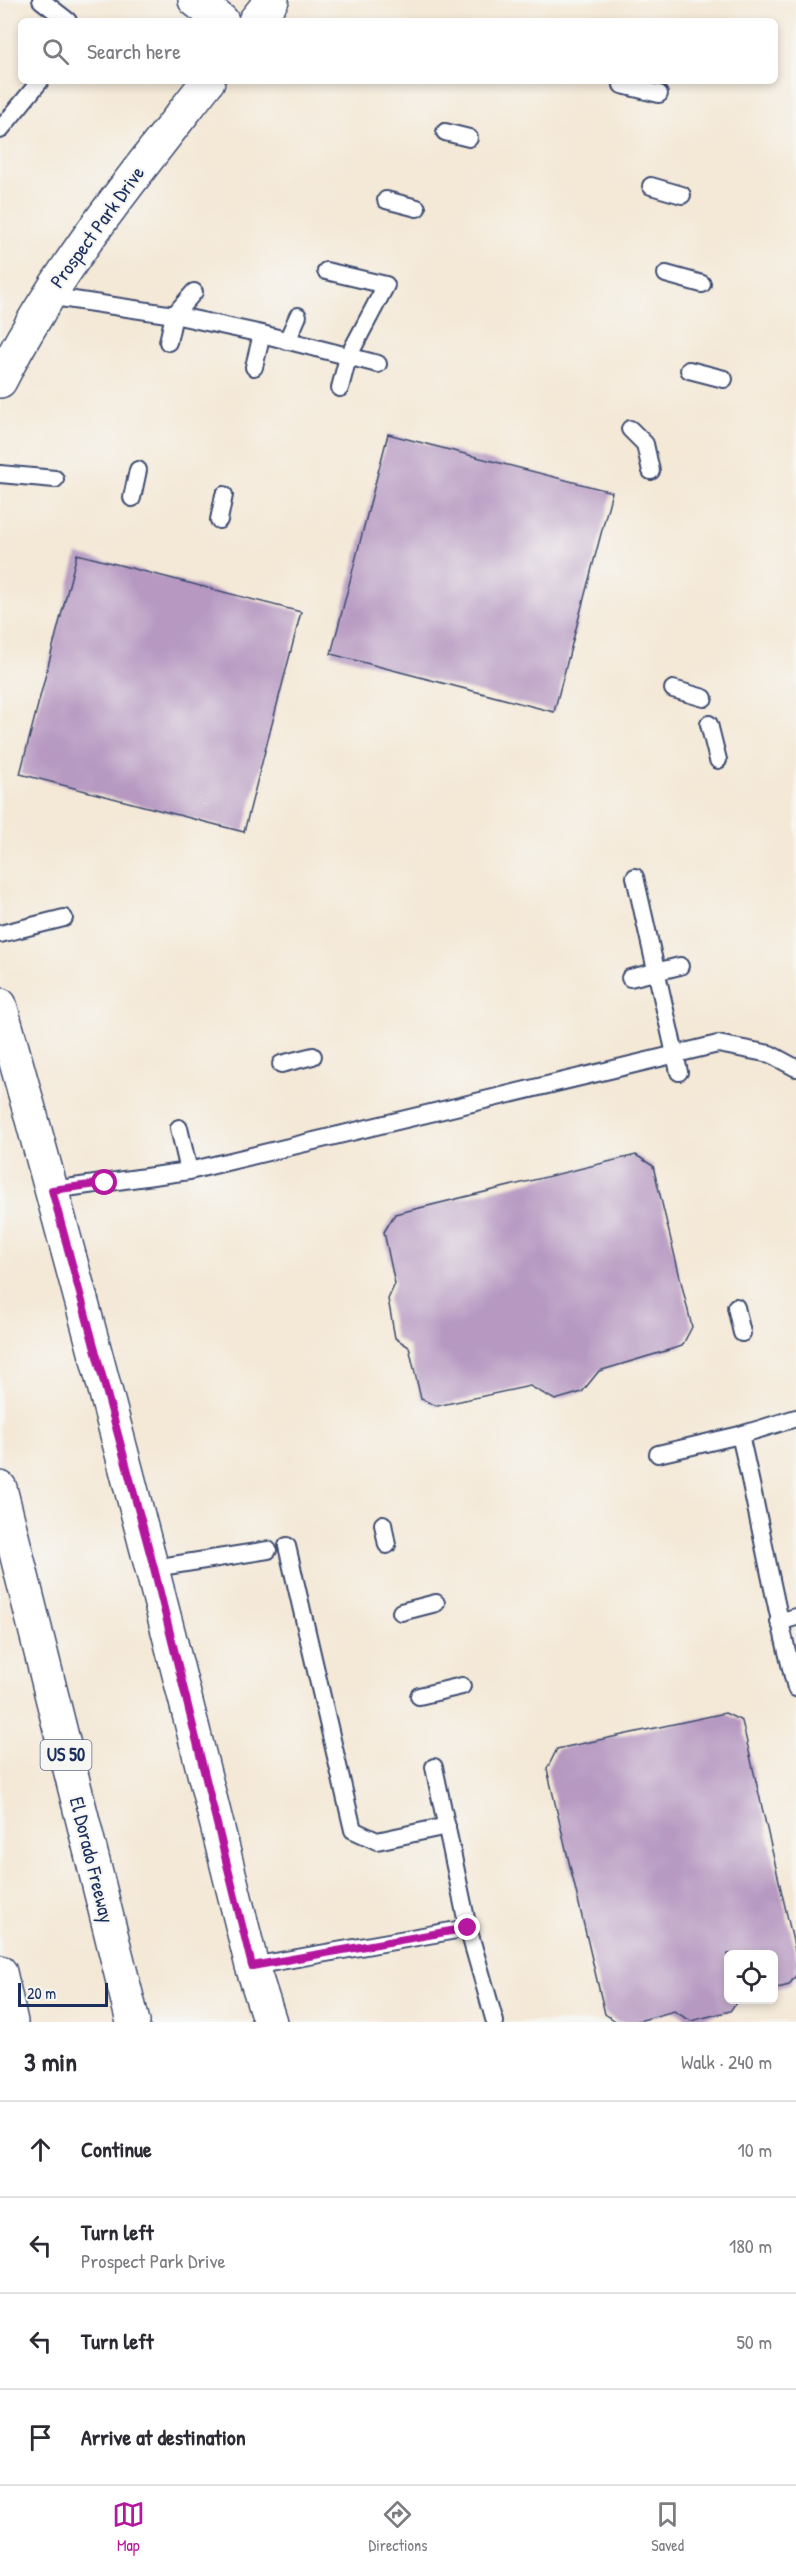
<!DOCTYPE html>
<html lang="en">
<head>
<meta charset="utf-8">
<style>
	body { margin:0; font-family:"Patrick Hand",sans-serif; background:#f2f2f3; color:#2b2b33 }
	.controls { position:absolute; right:18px; bottom:18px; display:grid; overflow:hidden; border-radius:9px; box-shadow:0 3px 9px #0003 }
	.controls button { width:54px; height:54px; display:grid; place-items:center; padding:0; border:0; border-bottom:2px solid #e1e1e2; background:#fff; color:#2b2b33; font:30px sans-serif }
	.scale { position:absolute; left:18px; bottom:15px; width:90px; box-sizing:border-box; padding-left:6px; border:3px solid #1b2f5e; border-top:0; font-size:16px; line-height:21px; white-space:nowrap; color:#1b2f5e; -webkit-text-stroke:4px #f6f6f2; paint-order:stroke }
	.stop { position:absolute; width:18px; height:18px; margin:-14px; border:4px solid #b5179e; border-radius:50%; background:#fff }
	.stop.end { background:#b5179e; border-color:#fff; box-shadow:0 2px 6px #0008 }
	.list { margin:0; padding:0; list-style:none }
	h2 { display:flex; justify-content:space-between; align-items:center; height:78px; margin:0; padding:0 24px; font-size:26px }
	h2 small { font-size:20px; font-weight:400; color:#7c7c81 }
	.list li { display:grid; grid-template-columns:39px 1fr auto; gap:18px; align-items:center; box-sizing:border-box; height:96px; padding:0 24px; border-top:2px solid #e1e1e2 }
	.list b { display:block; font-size:22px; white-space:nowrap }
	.list p { margin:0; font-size:20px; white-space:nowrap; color:#7c7c81 }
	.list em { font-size:20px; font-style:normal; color:#7c7c81 }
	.icon { flex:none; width:33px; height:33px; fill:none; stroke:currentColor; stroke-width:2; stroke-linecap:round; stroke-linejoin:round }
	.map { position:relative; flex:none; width:796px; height:2022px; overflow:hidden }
	.search { position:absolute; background:#fff; box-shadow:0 3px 9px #0003; left:18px; right:18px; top:18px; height:66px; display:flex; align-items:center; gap:15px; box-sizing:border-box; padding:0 21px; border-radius:9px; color:#7c7c81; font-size:22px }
	.sheet { height:462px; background:#fff }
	nav { display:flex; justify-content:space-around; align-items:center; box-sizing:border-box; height:84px; border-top:2px solid #e1e1e2; background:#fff; font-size:16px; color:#7c7c81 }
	nav a { display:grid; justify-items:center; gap:3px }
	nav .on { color:#b5179e }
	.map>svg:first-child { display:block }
</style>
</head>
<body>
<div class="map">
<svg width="796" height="2022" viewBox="0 0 796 2022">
	<rect width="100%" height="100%" fill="#f6f6f2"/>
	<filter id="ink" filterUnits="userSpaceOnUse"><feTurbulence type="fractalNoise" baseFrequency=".0167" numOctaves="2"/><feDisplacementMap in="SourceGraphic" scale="12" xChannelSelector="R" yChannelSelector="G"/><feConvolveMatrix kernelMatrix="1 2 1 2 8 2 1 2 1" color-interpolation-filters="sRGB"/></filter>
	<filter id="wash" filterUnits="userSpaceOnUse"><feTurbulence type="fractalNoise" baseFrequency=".008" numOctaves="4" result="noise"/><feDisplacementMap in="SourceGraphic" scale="24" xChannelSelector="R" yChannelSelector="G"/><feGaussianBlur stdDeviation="1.35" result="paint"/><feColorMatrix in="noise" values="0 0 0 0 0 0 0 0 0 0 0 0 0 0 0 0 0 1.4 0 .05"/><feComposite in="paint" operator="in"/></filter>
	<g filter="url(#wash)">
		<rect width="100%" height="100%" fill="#f4e8d6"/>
		<g id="blocks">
			<g fill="#b698c1">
				<polygon points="388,434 612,492 554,712 331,654"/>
				<polygon points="77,554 301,612 244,832 20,774"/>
				<polygon points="636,1155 653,1166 692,1327 682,1346 599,1371 582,1392 555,1400 530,1386 437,1406 421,1399 409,1347 395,1338 388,1299 395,1284 384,1232 395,1214"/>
				<polygon points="725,1713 742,1721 796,1954 796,1975 789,1985 774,1989 774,1954 728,1954 728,2000 738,2000 730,2011 691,2021 674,2011 635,2022 617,2022 605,2014 547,1769 557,1749"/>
			</g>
		</g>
	</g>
	<g filter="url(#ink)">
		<use href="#blocks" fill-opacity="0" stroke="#3c4b70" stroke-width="1.5"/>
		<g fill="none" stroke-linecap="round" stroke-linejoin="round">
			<defs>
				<g id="lane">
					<polyline points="41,0 68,21"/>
					<polyline points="622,85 659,94"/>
					<polyline points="0,130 40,81"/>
					<polyline points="445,132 469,138"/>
					<polyline points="651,186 682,195"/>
					<polyline points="386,200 417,208"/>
					<polyline points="326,271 386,285 348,357 340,388"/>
					<polyline points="666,274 702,284"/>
					<polyline points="47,296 174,315 262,334 378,364"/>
					<polyline points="287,341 298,316"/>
					<polyline points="168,342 174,315 194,292"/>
					<polyline points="254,367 262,334"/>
					<polyline points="689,370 724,379"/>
					<polyline points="630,429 645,444 651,471"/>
					<polyline points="0,474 55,479"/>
					<polyline points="132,498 138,470"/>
					<polyline points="219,520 224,495"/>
					<polyline points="673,689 704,698"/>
					<polyline points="709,724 718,760"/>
					<polyline points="635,877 679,1072"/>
					<polyline points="0,934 64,918"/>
					<polyline points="630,978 680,966"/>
					<polyline points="281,1064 313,1056"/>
					<polyline points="179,1128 189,1171"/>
					<polyline points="52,1190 189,1171 718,1044 770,1054 796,1068"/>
					<polyline points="736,1307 742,1333"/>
					<path d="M740 1435C760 1519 774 1604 796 1688"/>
					<polyline points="658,1454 740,1435 796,1418"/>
					<polyline points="383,1524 387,1545"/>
					<polyline points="287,1546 353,1830 377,1841 447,1826"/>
					<polyline points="154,1568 268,1550"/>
					<polyline points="401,1612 436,1603"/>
					<polyline points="779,1622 796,1617"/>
					<polyline points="419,1696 462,1686"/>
					<polyline points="434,1767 468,1928 495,2022"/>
					<polyline points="252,1966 468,1928"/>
				</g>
				<g id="secondary">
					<polyline points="195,0 222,21"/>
					<polyline points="255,21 272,0"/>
					<path d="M0 381C55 272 133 177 208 81"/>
					<path d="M0 1005C90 1324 173 1645 252 1966L270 2022"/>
				</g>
				<g id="highway">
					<polyline points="0,1488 133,2022"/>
					<polyline points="0,1972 11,2022"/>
				</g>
			</defs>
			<use href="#lane" stroke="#3c4b70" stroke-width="20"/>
			<use href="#secondary" stroke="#3c4b70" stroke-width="36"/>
			<use href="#highway" stroke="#3c4b70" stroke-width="36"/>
			<use href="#lane" stroke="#fff" stroke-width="16"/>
			<use href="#secondary" stroke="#fff" stroke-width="33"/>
			<use href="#highway" stroke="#fff" stroke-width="33"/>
		</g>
	</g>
	<g fill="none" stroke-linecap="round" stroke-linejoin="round" filter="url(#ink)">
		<polyline stroke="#b5179e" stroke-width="8" points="105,1183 52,1190 154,1568 252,1966 468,1928"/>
	</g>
	<g text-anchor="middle" stroke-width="4.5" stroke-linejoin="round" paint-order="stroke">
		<rect fill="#f6f6f2" stroke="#5d6b8a" stroke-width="1.5" x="40.5" y="1740" width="51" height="30" rx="4.5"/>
		<g font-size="18" font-weight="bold" fill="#1b2f5e">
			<text x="66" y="1761">US 50</text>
		</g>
		<g font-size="20" fill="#1b2f5e" stroke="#f6f6f2">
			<text transform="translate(97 227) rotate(-54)" y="7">Prospect Park Drive</text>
			<text transform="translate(92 1860) rotate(76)" y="7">El Dorado Freeway</text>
		</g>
	</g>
</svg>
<div class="controls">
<button><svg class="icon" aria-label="locate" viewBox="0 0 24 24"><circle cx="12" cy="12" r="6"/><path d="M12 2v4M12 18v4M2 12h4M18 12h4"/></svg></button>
</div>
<div class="scale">20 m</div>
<div class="stop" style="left:105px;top:1183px"></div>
<div class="stop end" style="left:468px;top:1928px"></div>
<div class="search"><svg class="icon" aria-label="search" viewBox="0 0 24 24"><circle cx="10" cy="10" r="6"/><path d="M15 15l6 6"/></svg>Search here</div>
</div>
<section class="sheet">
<h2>3 min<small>Walk · 240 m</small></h2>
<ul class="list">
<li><svg class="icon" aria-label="ahead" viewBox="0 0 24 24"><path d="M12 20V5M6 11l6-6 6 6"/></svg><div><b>Continue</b></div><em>10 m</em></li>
<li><svg class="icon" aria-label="left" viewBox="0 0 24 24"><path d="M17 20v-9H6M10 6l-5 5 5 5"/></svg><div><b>Turn left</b><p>Prospect Park Drive</p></div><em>180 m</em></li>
<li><svg class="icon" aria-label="left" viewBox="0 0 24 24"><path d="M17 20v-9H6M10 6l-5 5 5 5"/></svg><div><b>Turn left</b></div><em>50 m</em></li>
<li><svg class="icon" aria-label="arrive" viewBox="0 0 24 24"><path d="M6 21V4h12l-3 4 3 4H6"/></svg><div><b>Arrive at destination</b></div></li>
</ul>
</section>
<nav>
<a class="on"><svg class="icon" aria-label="map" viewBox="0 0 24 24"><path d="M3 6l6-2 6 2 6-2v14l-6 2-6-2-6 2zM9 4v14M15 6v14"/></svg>Map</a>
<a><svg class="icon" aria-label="directions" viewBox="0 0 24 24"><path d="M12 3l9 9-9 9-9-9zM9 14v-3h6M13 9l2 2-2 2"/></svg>Directions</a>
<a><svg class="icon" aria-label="saved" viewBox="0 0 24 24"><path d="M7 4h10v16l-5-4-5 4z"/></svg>Saved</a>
</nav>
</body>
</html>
